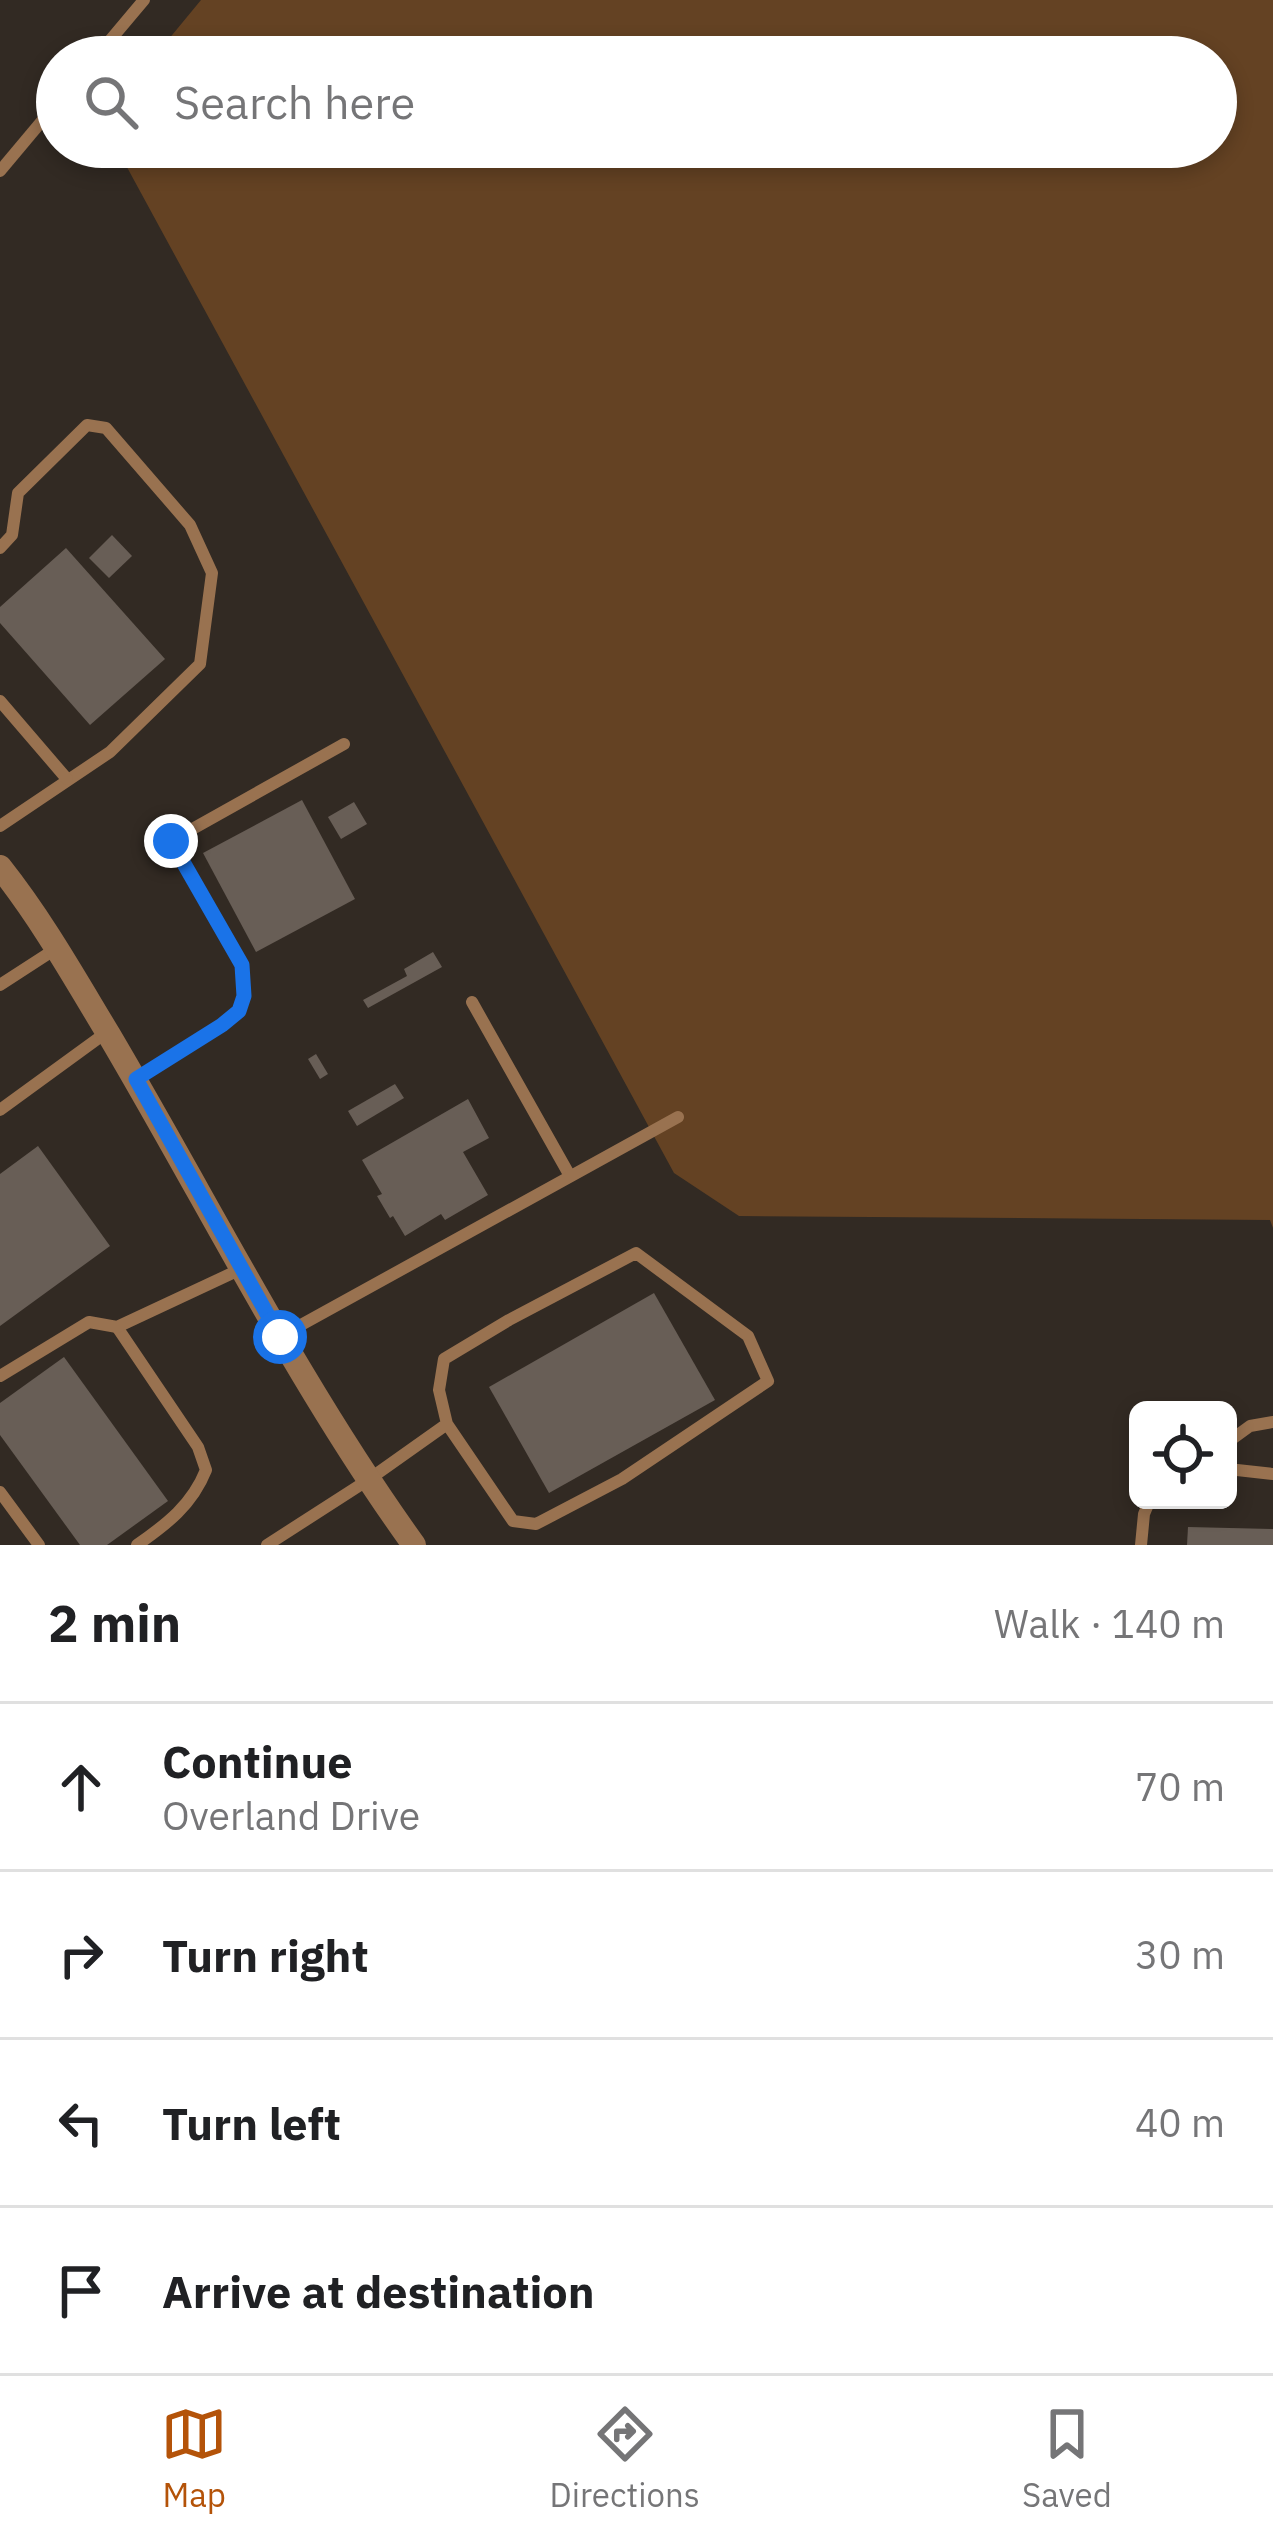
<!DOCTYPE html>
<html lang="en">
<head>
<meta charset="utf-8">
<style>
	body { margin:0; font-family:"IBM Plex Sans",sans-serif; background:#f2f2f2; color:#202124 }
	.controls { position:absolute; right:36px; bottom:36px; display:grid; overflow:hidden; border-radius:18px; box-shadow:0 6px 18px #0003 }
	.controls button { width:108px; height:108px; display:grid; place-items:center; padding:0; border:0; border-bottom:3px solid #e0e0e0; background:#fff; color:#202124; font:60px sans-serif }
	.stop { position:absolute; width:36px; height:36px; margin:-27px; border:9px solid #1a73e8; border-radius:50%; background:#fff }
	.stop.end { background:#1a73e8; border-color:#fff; box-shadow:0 3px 12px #0008 }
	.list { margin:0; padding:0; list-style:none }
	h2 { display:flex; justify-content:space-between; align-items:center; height:156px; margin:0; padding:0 48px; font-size:51px }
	h2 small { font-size:39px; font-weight:400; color:#757577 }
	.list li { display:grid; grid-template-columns:78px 1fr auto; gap:36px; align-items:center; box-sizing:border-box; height:168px; padding:0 48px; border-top:3px solid #e0e0e0 }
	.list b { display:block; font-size:45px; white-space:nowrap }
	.list p { margin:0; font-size:39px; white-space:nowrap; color:#757577 }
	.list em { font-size:39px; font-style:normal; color:#757577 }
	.icon { flex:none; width:66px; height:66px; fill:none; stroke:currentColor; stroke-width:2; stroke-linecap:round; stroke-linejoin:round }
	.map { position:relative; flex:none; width:1273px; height:1545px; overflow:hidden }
	.search { position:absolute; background:#fff; box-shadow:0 6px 18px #0003; left:36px; right:36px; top:36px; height:132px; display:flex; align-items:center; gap:30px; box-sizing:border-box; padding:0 42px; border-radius:66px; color:#757577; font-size:45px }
	.sheet { height:828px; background:#fff }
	nav { display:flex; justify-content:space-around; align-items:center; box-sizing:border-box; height:168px; border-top:3px solid #e0e0e0; background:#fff; font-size:33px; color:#757577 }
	nav a { display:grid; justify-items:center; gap:6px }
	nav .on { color:#b45309 }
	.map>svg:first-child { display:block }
</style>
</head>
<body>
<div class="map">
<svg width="1273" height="1545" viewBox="0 0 1273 1545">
	<rect width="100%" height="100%" fill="#322a23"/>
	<polygon fill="#644223" points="201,0 1273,0 1273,1228 1270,1220 739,1216 674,1173 116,147 1216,147 1216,57 154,57"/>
	<g fill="#685e56">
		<polygon points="112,535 132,556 109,578 89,558"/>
		<polygon points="66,548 165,659 90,725 0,623 0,607"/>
		<polygon points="302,800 355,899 256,952 203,853"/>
		<polygon points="354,802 367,824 341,839 328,817"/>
		<polygon points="433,952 442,967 368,1008 363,1000 407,976 404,969"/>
		<polygon points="316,1054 328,1074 320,1079 308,1059"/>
		<polygon points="395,1084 404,1098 357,1126 348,1111"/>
		<polygon points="468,1099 489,1138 463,1152 488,1195 445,1220 441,1214 405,1236 393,1216 390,1218 377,1196 382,1194 362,1160"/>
		<polygon points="38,1146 110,1246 0,1326 0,1174"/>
		<polygon points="654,1293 715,1400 549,1493 489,1387"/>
		<polygon points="64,1357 168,1501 107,1545 80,1545 0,1435 0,1403"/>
		<polygon points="1188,1527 1273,1529 1273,1545 1187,1545"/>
	</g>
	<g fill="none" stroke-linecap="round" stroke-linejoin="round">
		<g stroke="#997250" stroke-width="12">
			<polyline points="96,57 144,0"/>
			<polyline points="0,171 57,103"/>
			<polyline points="0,548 12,535 18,493 87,425 106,428 190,525 212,573 200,664 110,752 0,826"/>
			<polyline points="0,701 67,779"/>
			<polyline points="0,985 57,948"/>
			<polyline points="472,1002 570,1176"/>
			<polyline points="136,1079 222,1026 239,1011 245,996 242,965 171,841 344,744"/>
			<polyline points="0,1110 107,1032"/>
			<path d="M117 1327 198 1447 206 1470C192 1505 167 1524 137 1545"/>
			<polyline points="281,1336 678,1117"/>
			<polyline points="0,1376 89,1322 117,1327 241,1269"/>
			<polyline points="1228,1442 1250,1426 1273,1422"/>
			<polyline points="1228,1469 1273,1474"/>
			<polyline points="0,1492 39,1545"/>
			<polyline points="267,1545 368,1480 447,1424 439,1390 444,1359 509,1320 636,1253 748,1336 768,1381 622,1479 536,1524 513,1521 447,1424"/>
			<polyline points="1141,1545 1144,1514 1150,1500"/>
		</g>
		<path stroke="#997250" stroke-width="24" d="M0 867C42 920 74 977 109 1035 210 1206 298 1384 414 1545"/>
	</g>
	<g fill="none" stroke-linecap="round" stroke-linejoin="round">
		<polyline stroke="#1a73e8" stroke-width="15" points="171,841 242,965 244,996 239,1011 222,1025 136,1079 280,1337"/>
	</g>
</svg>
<div class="controls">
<button><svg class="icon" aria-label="locate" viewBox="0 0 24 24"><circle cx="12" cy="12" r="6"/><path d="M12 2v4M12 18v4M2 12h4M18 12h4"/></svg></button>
</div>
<div class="stop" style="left:280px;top:1337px"></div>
<div class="stop end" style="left:171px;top:841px"></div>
<div class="search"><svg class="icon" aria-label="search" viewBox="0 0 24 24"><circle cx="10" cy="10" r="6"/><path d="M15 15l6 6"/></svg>Search here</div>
</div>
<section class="sheet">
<h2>2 min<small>Walk · 140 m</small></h2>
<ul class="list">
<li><svg class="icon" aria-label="ahead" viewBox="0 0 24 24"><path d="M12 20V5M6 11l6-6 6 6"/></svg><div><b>Continue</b><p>Overland Drive</p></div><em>70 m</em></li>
<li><svg class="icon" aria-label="right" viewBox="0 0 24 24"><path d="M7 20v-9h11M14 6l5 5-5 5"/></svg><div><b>Turn right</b></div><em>30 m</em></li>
<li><svg class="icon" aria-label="left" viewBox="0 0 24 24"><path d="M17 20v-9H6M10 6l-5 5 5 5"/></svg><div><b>Turn left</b></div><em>40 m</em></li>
<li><svg class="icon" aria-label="arrive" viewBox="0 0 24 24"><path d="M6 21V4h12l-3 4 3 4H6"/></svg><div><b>Arrive at destination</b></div></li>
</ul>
</section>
<nav>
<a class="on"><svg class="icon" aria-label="map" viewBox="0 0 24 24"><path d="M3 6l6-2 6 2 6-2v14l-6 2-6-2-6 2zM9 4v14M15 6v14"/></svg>Map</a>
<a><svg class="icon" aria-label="directions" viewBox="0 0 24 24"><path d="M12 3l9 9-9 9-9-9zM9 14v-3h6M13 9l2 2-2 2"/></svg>Directions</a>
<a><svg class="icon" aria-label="saved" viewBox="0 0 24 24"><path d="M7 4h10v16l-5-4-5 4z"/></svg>Saved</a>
</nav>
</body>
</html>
